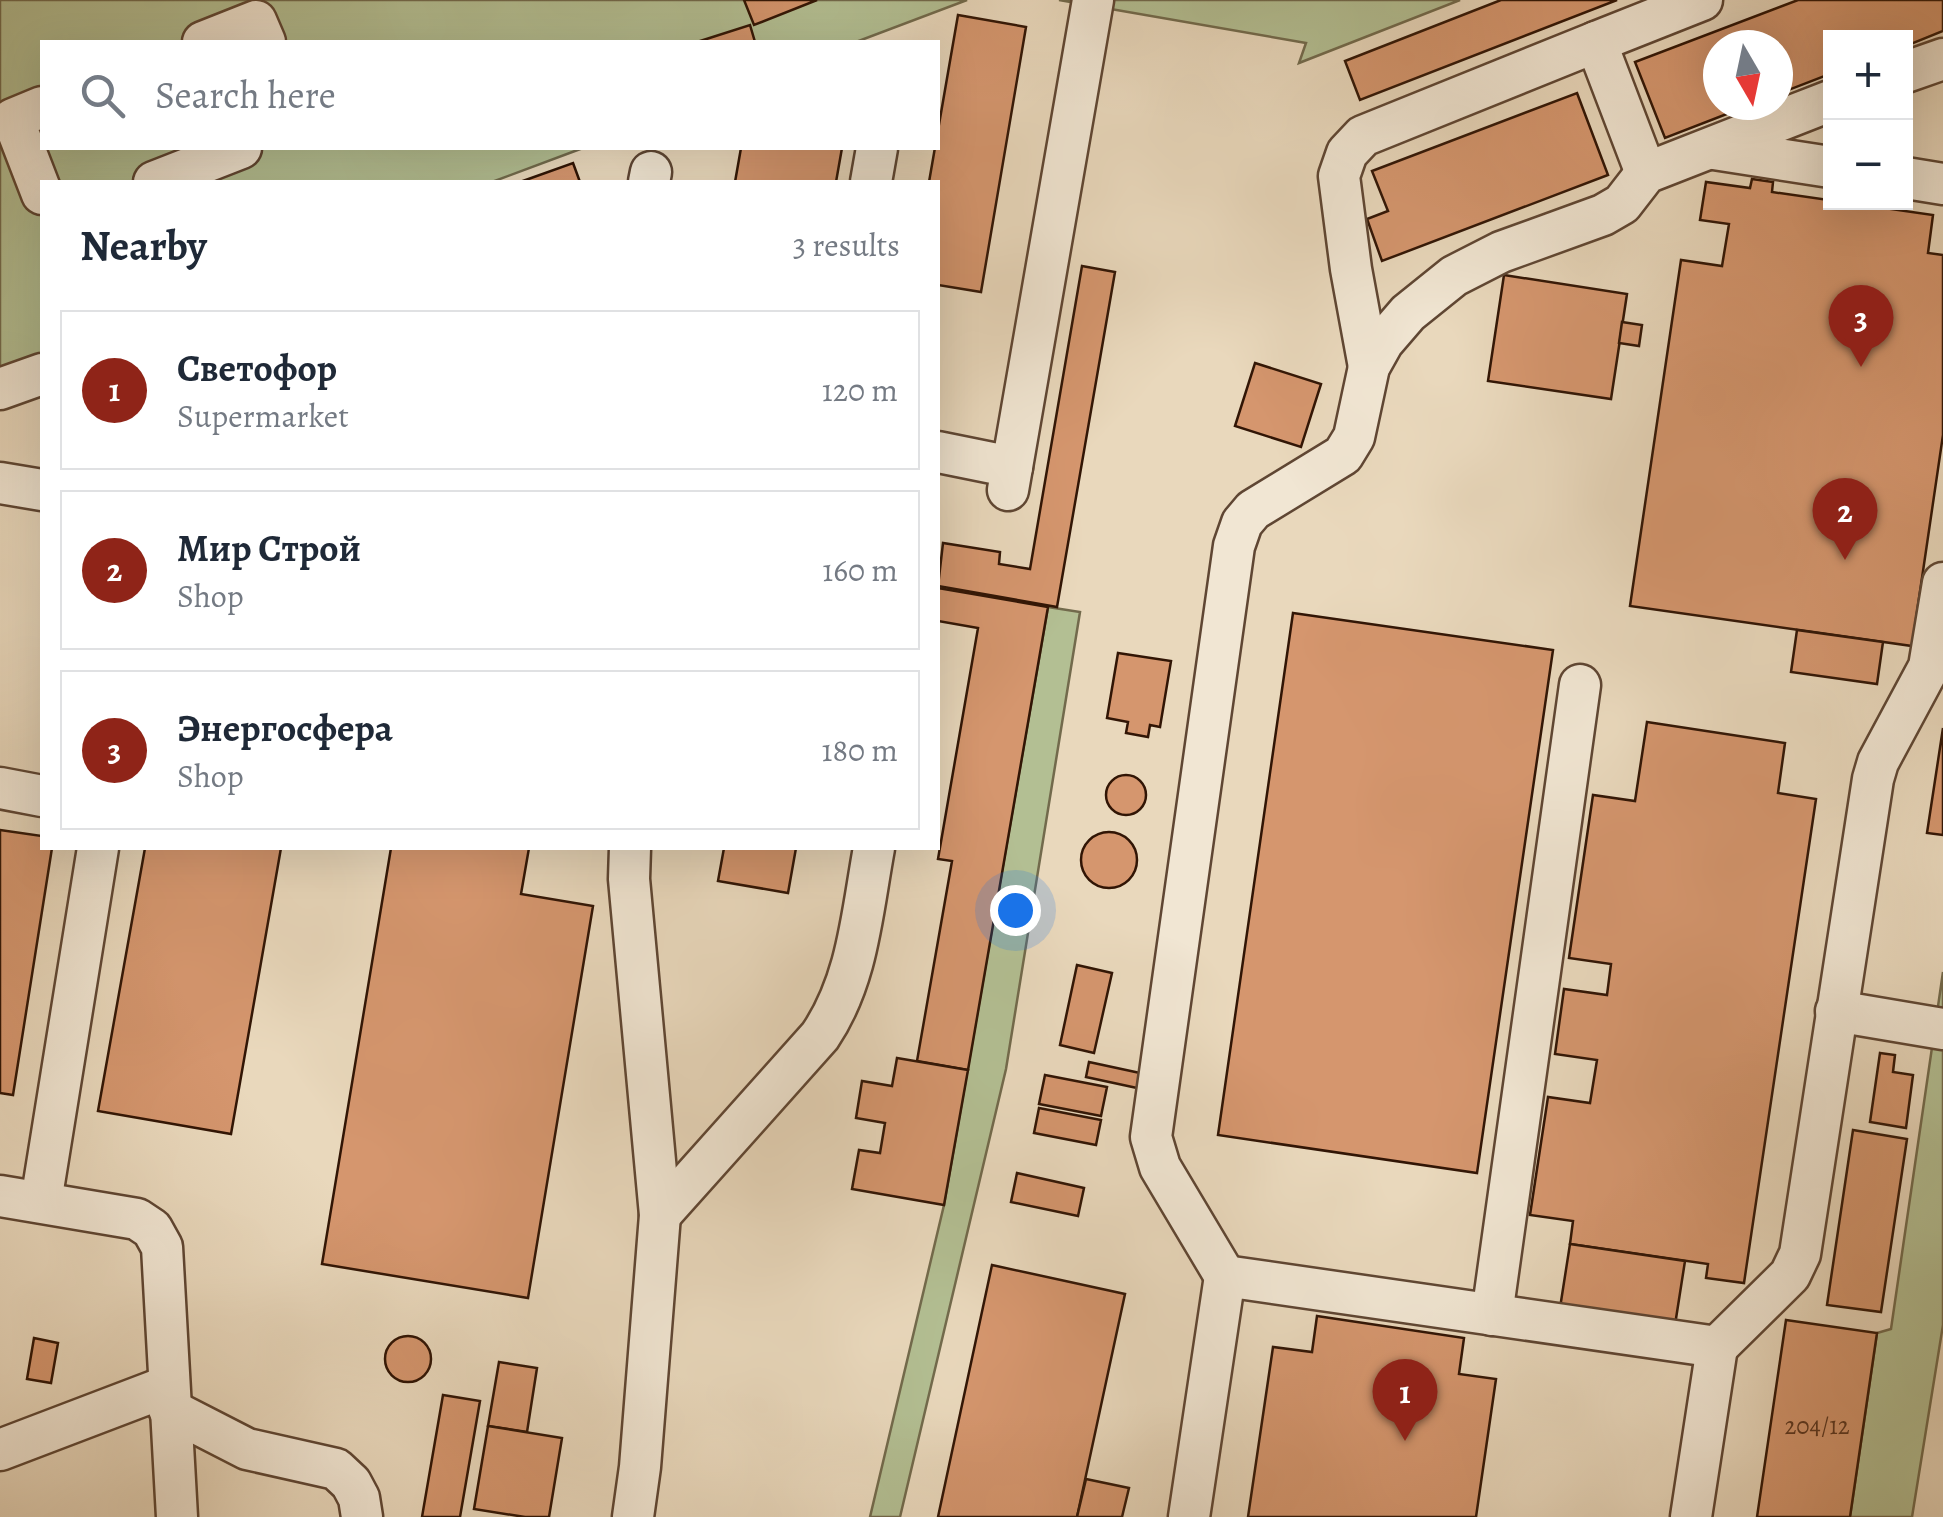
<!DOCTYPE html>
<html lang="en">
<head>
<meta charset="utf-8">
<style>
	body { margin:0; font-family:Alegreya,serif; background:#f6f6f7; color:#1f2937 }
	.controls { position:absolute; right:30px; top:30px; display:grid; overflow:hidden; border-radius:0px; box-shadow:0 10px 40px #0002 }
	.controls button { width:90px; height:90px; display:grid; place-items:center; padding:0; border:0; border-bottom:2px solid #e0e1e3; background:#fff; color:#1f2937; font:50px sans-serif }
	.compass { position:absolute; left:1703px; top:30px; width:90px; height:90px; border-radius:50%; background:#fff; box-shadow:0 10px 40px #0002; rotate:171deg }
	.you { position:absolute; left:1015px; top:910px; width:35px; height:35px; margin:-25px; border:8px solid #fff; border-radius:50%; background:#1a73e8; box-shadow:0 0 0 15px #1a73e833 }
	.badge { display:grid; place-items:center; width:65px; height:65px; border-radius:50%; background:#8f2418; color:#fff; font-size:32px; font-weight:700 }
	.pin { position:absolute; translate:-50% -82px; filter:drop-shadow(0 2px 5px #0008) }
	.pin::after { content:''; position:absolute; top:52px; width:35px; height:30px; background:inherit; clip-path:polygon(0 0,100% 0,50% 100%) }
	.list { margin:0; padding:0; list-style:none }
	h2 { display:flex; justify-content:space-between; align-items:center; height:130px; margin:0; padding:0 40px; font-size:42px }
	h2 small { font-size:32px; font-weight:400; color:#747a83 }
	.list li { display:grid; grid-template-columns:65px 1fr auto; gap:30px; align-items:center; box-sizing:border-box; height:160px; margin:0 20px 20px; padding:0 20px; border:2px solid #e0e1e3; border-radius:0px }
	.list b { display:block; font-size:38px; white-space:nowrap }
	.list p { margin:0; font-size:32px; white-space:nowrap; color:#747a83 }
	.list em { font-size:32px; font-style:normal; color:#747a83 }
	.icon { flex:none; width:55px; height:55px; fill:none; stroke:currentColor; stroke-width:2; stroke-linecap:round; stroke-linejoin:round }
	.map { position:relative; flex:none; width:1943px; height:1517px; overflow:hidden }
	.search { position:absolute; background:#fff; box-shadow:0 10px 40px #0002; left:40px; top:40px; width:900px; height:110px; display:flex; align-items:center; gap:25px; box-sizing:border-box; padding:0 35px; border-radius:0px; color:#747a83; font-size:38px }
	.panel { position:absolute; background:#fff; box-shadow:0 10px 40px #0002; left:40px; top:180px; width:900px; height:670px; border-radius:0px }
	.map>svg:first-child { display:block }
</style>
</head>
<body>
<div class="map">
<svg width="1943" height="1517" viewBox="0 0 1943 1517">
	<rect width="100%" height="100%" fill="#e9d8bc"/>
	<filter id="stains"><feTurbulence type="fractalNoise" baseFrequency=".002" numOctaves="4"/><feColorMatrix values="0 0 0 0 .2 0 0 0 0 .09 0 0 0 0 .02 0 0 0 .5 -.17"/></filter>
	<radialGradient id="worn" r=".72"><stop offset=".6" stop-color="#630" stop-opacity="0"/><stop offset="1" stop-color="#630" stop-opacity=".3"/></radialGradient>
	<g fill="#b3bf93" stroke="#726a4c" stroke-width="2.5">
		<polygon points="0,0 967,0 856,42 42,42 42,148 583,148 492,182 42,182 42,355 0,371"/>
		<polygon points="1059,0 1460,0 1299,63 1306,43"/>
		<polygon points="1048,607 1080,612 1006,1069 900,1517 870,1517 944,1205"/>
		<polygon points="1943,972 1943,1325 1912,1517 1850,1517 1877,1333 1891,1329"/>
	</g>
	<g fill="#d5966e" stroke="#311505" stroke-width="2.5">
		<polygon points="744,0 817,0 754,25"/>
		<polygon points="1501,0 1617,0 1360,100 1345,61"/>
		<polygon points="1798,0 1943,0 1943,31 1906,46 1906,38 1830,38 1830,74 1778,94 1778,45 1718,45 1718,105 1750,105 1665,138 1635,62"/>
		<polygon points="958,15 1026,27 981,292 938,285 938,182 929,182"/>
		<polygon points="750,25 755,42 697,42"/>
		<polygon points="1577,93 1608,175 1382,261 1367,219 1388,211 1372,171"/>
		<polygon points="741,148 842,148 836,182 735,182"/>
		<polygon points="573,163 580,182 520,182"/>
		<polygon points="1752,179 1773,182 1772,192 1933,215 1928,253 1943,255 1943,435 1912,646 1630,606 1681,260 1722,266 1729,224 1700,220 1706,182 1750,188"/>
		<polygon points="1082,266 1115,272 1057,607 938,586 943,543 1000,552 999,564 1030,569"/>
		<polygon points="1504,275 1627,294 1611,399 1488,381"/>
		<polygon points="1622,322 1642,325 1639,346 1619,343"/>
		<polygon points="1255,363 1321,384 1301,447 1235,426"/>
		<polygon points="938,588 1048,607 968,1070 917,1061 952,861 938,859 978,628 938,621"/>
		<polygon points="1293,613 1553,650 1477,1173 1218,1135"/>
		<polygon points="1797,630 1883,642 1877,684 1791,672"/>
		<polygon points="1118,653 1171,661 1160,727 1150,725 1148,737 1126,733 1128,722 1107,718"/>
		<polygon points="1647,722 1785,743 1778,793 1816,799 1744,1283 1706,1278 1708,1264 1570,1244 1573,1221 1530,1215 1548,1097 1590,1103 1597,1060 1555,1054 1564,989 1607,995 1611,964 1569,958 1593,795 1635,801"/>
		<polygon points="1943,728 1943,835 1927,833"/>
		<circle cx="1126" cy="795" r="20"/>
		<polygon points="0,830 42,836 42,848 52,848 13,1095 0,1093"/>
		<circle cx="1109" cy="860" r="28"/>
		<polygon points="145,848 281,848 231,1134 98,1111"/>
		<polygon points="391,848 529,848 521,894 593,906 528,1298 322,1264"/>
		<polygon points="724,848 796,848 788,893 718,881"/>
		<polygon points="1077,965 1112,973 1094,1053 1060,1045"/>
		<polygon points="1880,1053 1895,1055 1893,1072 1913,1075 1906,1128 1870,1122"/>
		<polygon points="897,1058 968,1070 944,1205 852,1189 859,1150 880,1153 885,1123 856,1118 862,1081 892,1086"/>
		<polygon points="1089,1062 1140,1073 1137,1088 1086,1077"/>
		<polygon points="1045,1075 1107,1087 1101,1116 1039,1104"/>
		<polygon points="1039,1108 1101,1120 1096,1145 1034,1133"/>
		<polygon points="1853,1130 1907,1139 1881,1312 1827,1305"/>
		<polygon points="1017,1173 1084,1188 1078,1216 1011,1202"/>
		<polygon points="1570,1244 1685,1261 1675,1325 1560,1308"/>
		<polygon points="992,1265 1125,1294 1077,1517 938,1517"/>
		<polygon points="1317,1316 1464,1338 1459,1374 1496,1379 1476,1517 1248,1517 1273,1347 1312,1352"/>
		<polygon points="1786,1320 1877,1333 1850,1517 1757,1517"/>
		<circle cx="408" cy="1359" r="23"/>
		<polygon points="34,1338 58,1343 51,1383 27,1379"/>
		<polygon points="499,1362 537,1368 527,1432 488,1426"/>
		<polygon points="443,1395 480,1401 460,1517 422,1517"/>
		<polygon points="488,1426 562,1438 549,1517 525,1517 474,1509"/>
		<polygon points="1086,1479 1129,1488 1122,1517 1077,1517"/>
	</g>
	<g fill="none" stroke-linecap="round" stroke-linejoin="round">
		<defs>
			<g id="minor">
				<polyline points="203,42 256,21 265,42"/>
				<polyline points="1596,42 1702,0"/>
				<polyline points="1906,72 1943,59"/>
				<polyline points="42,107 13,119 42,194"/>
				<polyline points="1714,149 1830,167"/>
				<polyline points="1906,178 1943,184"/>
				<polyline points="154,182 241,148"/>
				<polyline points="649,182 651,172"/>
				<polyline points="871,182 877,148"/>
				<polyline points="1369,367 1351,269 1339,176 1347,153 1363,136 1596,42 1646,173"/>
				<polyline points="0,389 42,374"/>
				<polyline points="938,452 1012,467"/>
				<polyline points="0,483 42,490"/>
				<polyline points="1008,490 1093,0"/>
				<polyline points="0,788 42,796"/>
				<polyline points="630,848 629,879 660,1215 640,1467 633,1517"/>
				<polyline points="1836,1011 1943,1029"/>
				<polyline points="0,1196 137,1219 152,1229 162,1247 177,1517"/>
				<polyline points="41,1202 98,848"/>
				<path d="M660 1215 820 1036C858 980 862 913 874 848"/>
				<polyline points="1225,1276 1160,1167 1151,1137 1234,546 1242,523 1253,510 1343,455 1354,437 1369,367 1383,342 1408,313 1454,276 1501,252 1603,215 1622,204 1646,173 1830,101"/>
				<polyline points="1492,1315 1580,685"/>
				<polyline points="169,1409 247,1449 336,1469 351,1483 359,1498 362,1517"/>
				<polyline points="0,1450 168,1386"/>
				<polyline points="1189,1517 1225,1276 1717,1347 1790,1275 1800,1254 1873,779 1878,762 1929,667 1943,583"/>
				<polyline points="1691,1517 1717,1347"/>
			</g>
		</defs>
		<use href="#minor" stroke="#5f4633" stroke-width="45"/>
		<use href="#minor" stroke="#f1e6d3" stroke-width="40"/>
	</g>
	<g text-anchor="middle" stroke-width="8" stroke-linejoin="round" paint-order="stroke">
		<g font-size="25" fill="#5a351f">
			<text x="1817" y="1434">204/12</text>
		</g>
	</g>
	<rect width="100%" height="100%" filter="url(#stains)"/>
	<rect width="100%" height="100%" fill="url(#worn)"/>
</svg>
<div class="controls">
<button>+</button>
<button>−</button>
</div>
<svg class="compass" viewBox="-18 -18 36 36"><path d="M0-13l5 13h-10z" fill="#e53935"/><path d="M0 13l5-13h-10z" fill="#747a83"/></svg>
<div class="you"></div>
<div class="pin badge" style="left:1405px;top:1441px">1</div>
<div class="pin badge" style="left:1845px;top:560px">2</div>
<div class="pin badge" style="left:1861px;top:367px">3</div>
<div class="search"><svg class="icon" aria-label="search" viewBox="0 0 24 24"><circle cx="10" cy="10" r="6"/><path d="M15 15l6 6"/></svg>Search here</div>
<section class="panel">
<h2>Nearby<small>3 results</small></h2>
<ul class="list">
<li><span class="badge">1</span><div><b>Светофор</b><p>Supermarket</p></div><em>120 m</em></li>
<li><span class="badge">2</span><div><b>Мир Строй</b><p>Shop</p></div><em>160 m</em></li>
<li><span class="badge">3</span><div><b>Энергосфера</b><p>Shop</p></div><em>180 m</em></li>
</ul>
</section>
</div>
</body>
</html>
